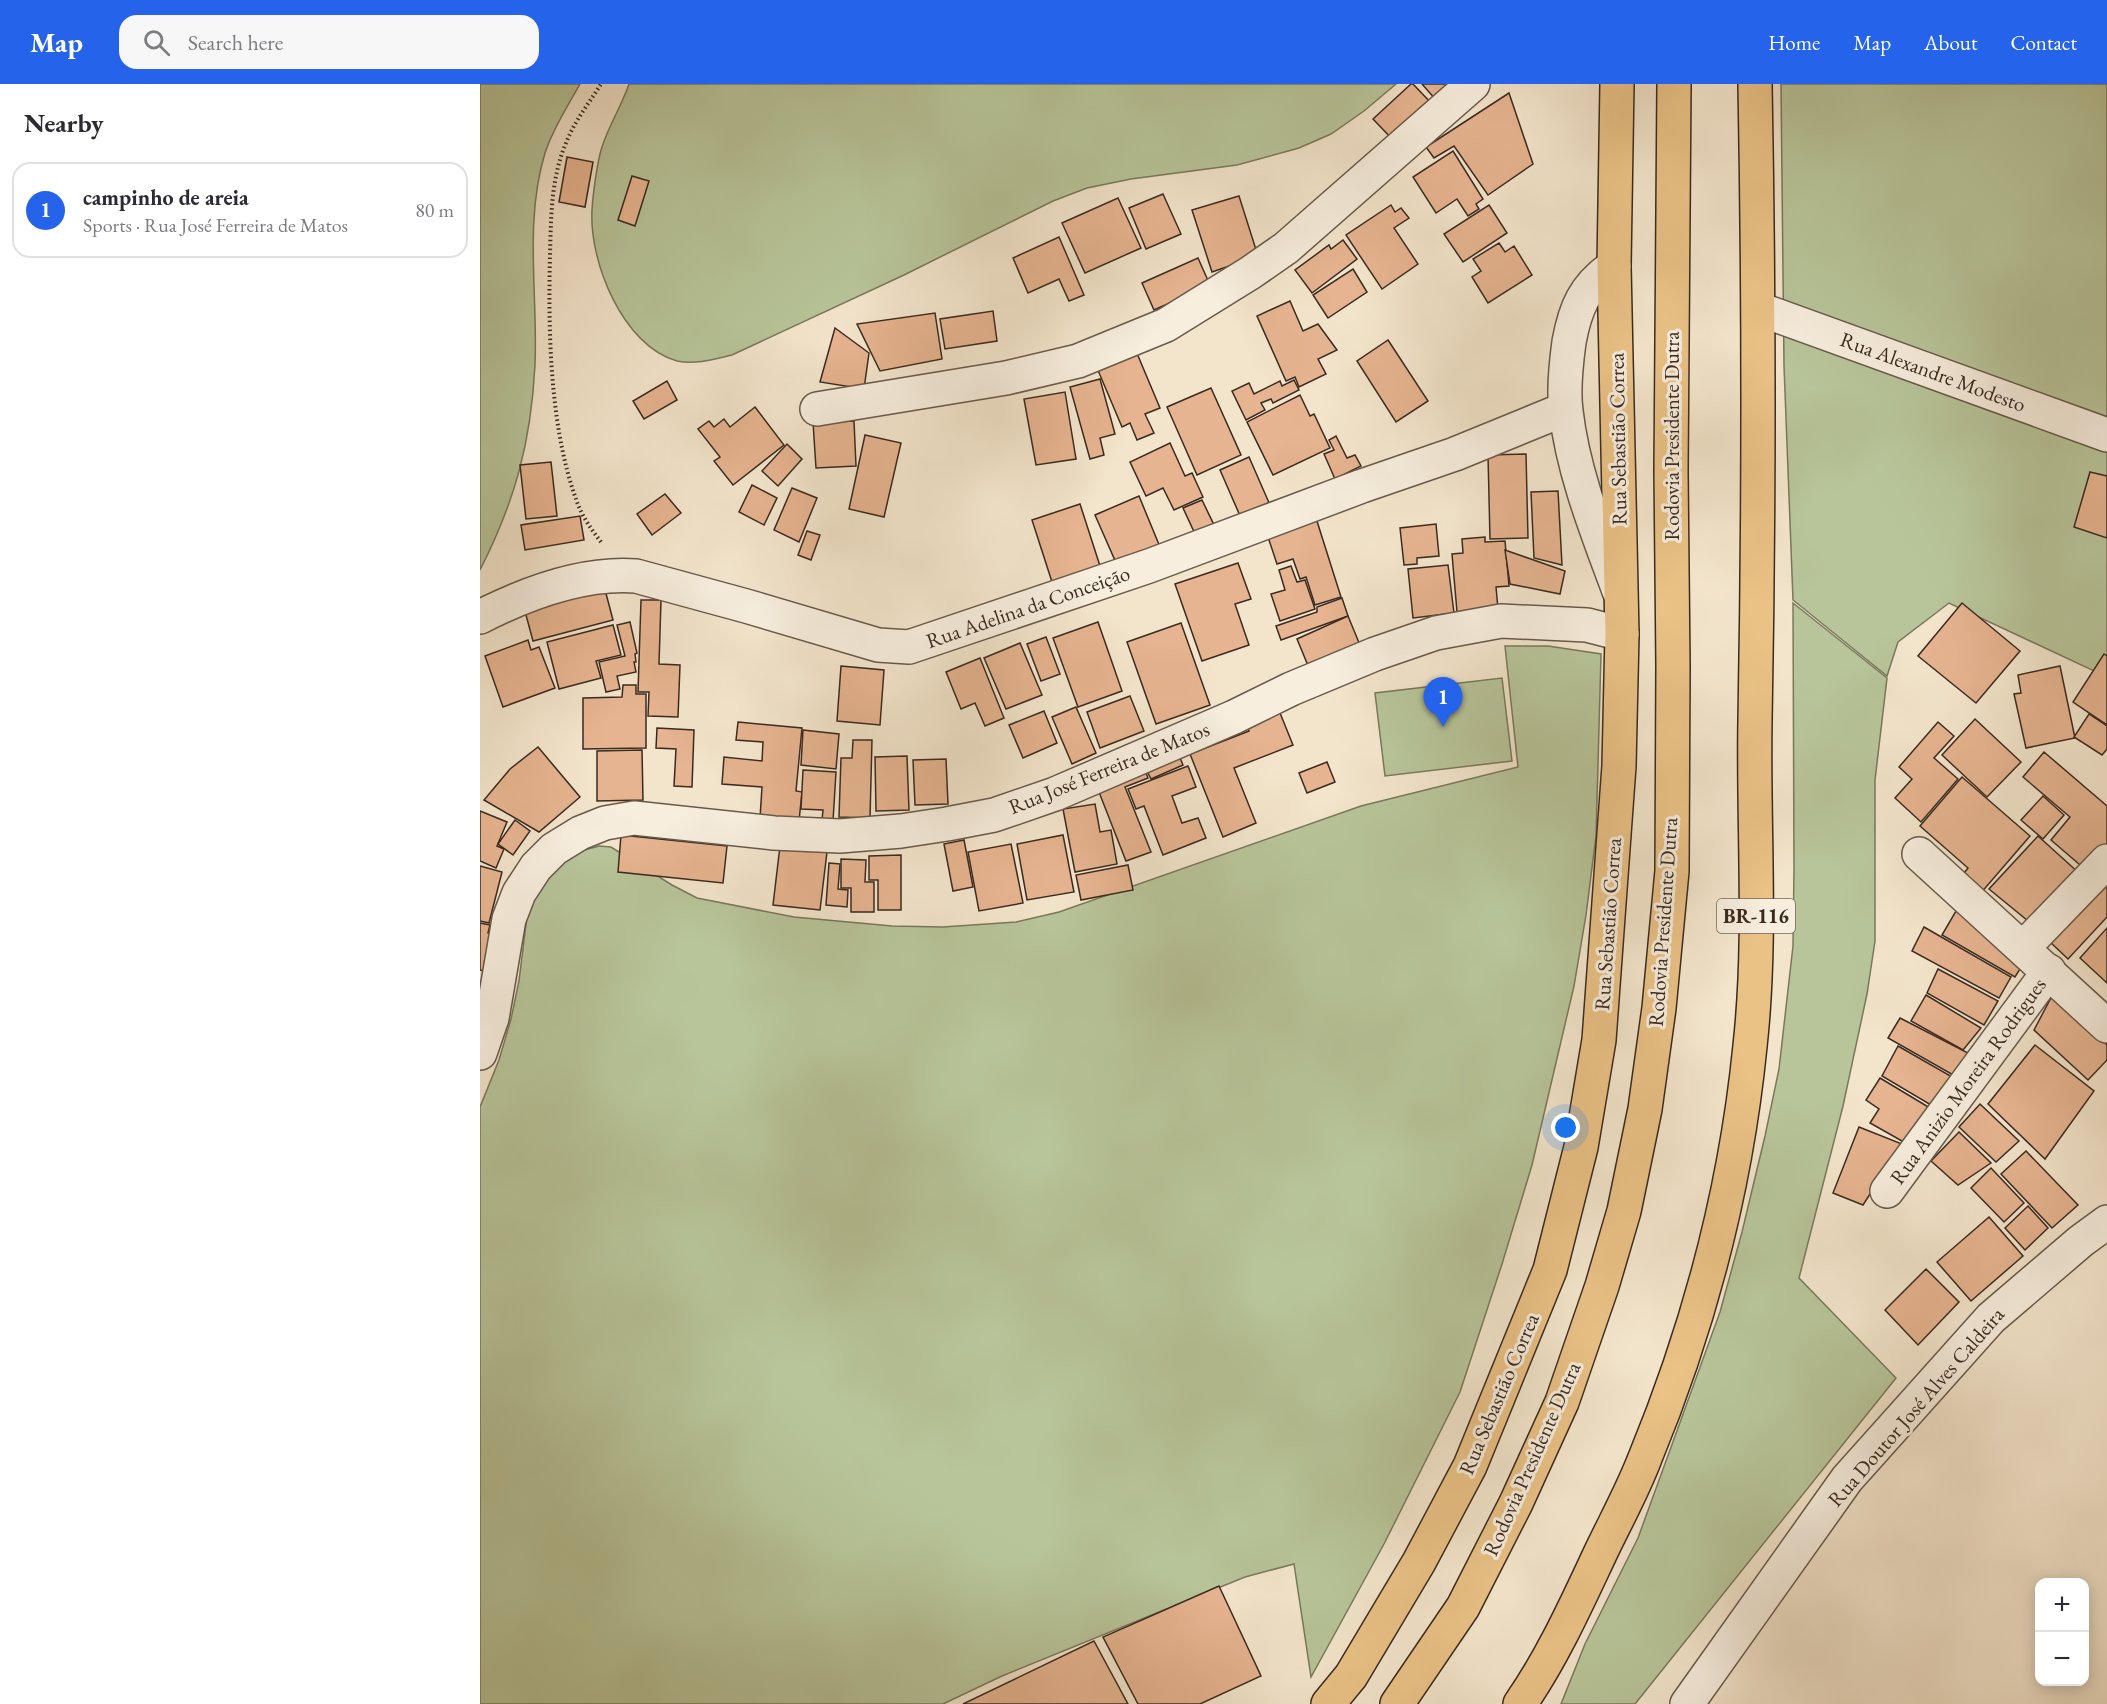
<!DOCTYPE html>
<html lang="en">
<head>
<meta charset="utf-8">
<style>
	body { margin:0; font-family:"EB Garamond",serif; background:#f7f7f7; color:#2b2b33 }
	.controls { position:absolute; right:18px; bottom:18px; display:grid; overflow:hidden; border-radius:12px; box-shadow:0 3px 15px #0003 }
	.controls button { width:54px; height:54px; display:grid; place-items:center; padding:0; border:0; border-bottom:2px solid #e1e1e2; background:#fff; color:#2b2b33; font:30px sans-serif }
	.you { position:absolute; left:1086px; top:1044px; width:21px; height:21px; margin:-15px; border:4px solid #fff; border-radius:50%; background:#1a73e8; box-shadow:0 0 0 9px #1a73e833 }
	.badge { display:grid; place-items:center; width:39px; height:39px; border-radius:50%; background:#2563eb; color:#fff; font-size:20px; font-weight:700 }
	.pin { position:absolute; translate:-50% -50px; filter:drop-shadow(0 2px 3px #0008) }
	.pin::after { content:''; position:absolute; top:32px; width:21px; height:18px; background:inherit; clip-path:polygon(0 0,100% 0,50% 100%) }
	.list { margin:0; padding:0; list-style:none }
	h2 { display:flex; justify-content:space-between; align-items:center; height:78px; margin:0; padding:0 24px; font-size:26px }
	h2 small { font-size:20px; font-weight:400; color:#7c7c81 }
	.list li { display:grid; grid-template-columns:39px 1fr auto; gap:18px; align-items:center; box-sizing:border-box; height:96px; margin:0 12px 12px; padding:0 12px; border:2px solid #e1e1e2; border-radius:18px }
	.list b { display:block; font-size:22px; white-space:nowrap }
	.list p { margin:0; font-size:20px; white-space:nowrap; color:#7c7c81 }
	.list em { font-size:20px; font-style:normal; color:#7c7c81 }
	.icon { flex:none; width:33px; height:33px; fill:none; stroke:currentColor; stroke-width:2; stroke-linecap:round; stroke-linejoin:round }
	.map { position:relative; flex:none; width:1627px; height:1620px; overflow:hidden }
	header { display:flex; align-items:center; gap:36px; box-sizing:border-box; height:84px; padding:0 30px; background:#2563eb; color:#fff }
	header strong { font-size:28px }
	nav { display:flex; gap:33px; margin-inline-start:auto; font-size:21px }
	.search { width:420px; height:54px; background:#f7f7f7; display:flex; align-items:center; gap:15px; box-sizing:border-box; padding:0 21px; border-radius:18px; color:#7c7c81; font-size:22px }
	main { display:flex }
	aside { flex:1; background:#fff }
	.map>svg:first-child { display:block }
</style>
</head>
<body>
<header>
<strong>Map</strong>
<div class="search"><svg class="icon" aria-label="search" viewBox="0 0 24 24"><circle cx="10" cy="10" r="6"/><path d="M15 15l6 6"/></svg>Search here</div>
<nav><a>Home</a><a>Map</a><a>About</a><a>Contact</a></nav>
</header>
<main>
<aside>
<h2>Nearby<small></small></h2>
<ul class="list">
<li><span class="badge">1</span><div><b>campinho de areia</b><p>Sports · Rua José Ferreira de Matos</p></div><em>80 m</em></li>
</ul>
</aside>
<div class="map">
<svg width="1627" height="1620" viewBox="0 0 1627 1620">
	<rect width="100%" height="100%" fill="#f3e5cc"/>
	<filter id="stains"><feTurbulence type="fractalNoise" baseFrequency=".00333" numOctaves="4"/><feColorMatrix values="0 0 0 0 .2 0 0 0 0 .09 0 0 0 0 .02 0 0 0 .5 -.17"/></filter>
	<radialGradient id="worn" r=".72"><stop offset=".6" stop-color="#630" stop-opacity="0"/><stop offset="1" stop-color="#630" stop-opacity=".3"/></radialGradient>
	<g fill="#b8c59a" stroke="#79785d" stroke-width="1.5">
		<path d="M0 0H100C88 22 73 44 65 69 44 138 58 210 55 281 51 359 35 417 0 486Z"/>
		<path d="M149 0H916L884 27 851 50 819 64 757 81 651 95 607 104 573 117 424 191 252 271C235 275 215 281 197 277 143 262 109 178 112 126 113 110 117 78 122 63 129 41 142 21 149 0Z"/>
		<polygon points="1301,0 1627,0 1627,593 1469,519 1418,558 1407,592 1313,516 1304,282"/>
		<polygon points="1313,519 1407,594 1395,696 1395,857 1387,910 1363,1022 1319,1194 1416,1294 1155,1620 1081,1620 1105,1560 1158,1454 1186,1377 1240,1228 1262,1148 1285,1052 1299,985 1313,862 1314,784"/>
		<polygon points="1025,562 1068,562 1121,570 1116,752 1106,831 1094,902 1052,1081 1022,1180 980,1308 904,1460 831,1593 814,1480 765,1493 522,1592 463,1620 0,1620 0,1023 19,976 31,935 39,897 48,824 68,785 101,767 119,762 131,763 192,801 217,814 314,833 412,842 463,843 536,838 579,828 881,722 1038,683"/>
		<polygon points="1022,594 1032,677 905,692 895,609"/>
	</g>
	<g fill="#e6b490" stroke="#3a2a20" stroke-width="1.5">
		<polygon points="931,0 933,0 953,21 914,57 893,35"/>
		<polygon points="942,0 974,0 956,16"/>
		<polygon points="1029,9 1053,80 1008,111 974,62 954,74 946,63"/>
		<polygon points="973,67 1003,115 996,120 999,125 988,132 977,115 956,129 933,93"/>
		<polygon points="87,73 113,78 105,123 79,118"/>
		<polygon points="152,92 169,97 155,142 138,136"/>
		<polygon points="683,110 701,150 666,165 649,124"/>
		<polygon points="759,112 778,172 732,188 712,126"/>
		<polygon points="638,114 661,164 605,189 582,139"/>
		<polygon points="911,121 915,128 921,124 929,134 914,144 938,180 902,205 866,151"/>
		<polygon points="1009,121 1027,149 983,178 964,150"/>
		<polygon points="579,153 604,211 589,217 579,195 548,209 533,174"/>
		<polygon points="863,156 877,175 832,209 815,186 849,161 851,165"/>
		<polygon points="1019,159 1025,168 1034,162 1052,191 1008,219 992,193 1001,187 993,175"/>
		<polygon points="718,174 730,201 674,226 662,199"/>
		<polygon points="873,185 887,208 848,234 833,211"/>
		<polygon points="810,217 823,247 838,240 857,266 838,275 846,290 819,303 815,293 806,297 777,232"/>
		<polygon points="513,227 517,257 465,265 460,235"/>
		<polygon points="455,229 462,275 400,287 377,240"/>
		<polygon points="355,244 389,269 384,305 340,298"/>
		<polygon points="908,256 948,317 916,338 877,277"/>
		<polygon points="656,267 680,324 665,330 674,349 657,356 650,339 642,343 617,284"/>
		<polygon points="620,295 635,350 620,354 624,371 610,375 590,303"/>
		<polygon points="814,296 819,306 793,319 791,315 781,319 785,326 766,336 752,307 769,299 774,310 800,297 802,302"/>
		<polygon points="187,297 197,316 164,335 153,317"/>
		<polygon points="731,304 761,371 717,391 687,323"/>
		<polygon points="585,308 596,375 556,381 544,315"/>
		<polygon points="820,311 830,332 834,330 850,364 793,391 767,338"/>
		<polygon points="275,323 304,361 253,401 234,377 240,373 218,345 229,337 234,343 244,335 250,343"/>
		<polygon points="374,337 376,382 336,384 333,338"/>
		<polygon points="385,351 421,359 404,433 369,425"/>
		<polygon points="856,352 867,374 875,371 881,382 855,395 844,370 854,366 849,356"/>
		<polygon points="690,359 705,392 712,389 723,413 694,426 683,404 666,412 650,378"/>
		<polygon points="307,360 322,375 298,402 282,387"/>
		<polygon points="1046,370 1048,454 1010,455 1008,371"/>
		<polygon points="769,373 790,421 761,434 740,386"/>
		<polygon points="71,378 77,432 46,435 40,381"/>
		<polygon points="1610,388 1627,392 1627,454 1594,443"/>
		<polygon points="272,401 297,414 284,441 259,428"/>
		<polygon points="312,404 337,414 319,458 294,446"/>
		<polygon points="1078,407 1082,481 1054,474 1051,408"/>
		<polygon points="185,410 201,429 172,451 157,430"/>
		<polygon points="659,412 680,463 637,481 615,431"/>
		<polygon points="722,416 735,443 716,452 703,424"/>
		<polygon points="600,420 621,485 573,501 552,436"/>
		<polygon points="100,432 104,456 45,466 41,441"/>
		<polygon points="836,434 861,513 835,521 826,493 820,495 813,475 797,480 787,450"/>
		<polygon points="956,440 959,472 937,474 937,480 924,481 920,444"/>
		<polygon points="327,447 340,451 331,476 318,471"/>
		<polygon points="1005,453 1005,458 1025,457 1029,502 1016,503 1018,525 977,528 972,470 983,469 982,455"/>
		<polygon points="1025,466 1085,487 1080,510 1030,500"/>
		<polygon points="758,479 771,515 755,520 769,561 722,577 695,500"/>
		<polygon points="968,481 974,529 933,534 928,485"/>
		<polygon points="811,482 817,498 825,496 835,525 800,537 791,510 805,506 799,486"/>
		<polygon points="123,498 133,536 53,557 43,520"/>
		<polygon points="862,514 868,532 801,556 796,542 837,528 837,523"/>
		<polygon points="161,516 181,516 179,580 200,581 198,633 168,632 169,608 158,608"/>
		<polygon points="1482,519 1540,567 1496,619 1438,572"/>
		<polygon points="868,532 880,561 829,584 817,555"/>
		<polygon points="150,538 157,569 155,570 156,578 154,578 156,588 137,592 140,605 126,608 119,578 145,572 137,541"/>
		<polygon points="618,538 642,607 598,623 573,554"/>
		<polygon points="701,539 730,621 676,640 647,558"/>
		<polygon points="133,541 141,571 116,577 121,594 79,605 67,558"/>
		<polygon points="566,553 580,590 561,597 547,560"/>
		<polygon points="48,556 51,566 59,563 75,604 23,623 5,572"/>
		<polygon points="540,559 562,611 526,625 504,574"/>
		<polygon points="1624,570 1627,572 1627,641 1593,618"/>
		<polygon points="500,574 524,634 505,642 495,619 481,625 466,588"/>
		<polygon points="361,582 404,586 400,641 357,637"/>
		<polygon points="1580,582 1595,654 1546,664 1534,610 1541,609 1538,591"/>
		<polygon points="143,601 156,601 156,610 166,610 166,664 103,665 103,614 142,613"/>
		<polygon points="650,612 664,647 620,664 607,628"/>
		<polygon points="596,623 616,669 592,680 572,633"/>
		<polygon points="798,624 813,661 754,684 776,739 743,753 710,670 769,647 765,637"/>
		<polygon points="564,627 577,659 543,674 529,641"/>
		<polygon points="1609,630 1627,642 1627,665 1622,671 1594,653"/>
		<polygon points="1495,635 1541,678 1507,713 1462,671"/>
		<polygon points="258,638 322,644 316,707 322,708 319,737 280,734 282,703 242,700 244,673 282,677 283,658 256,656"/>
		<polygon points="1458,638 1474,652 1454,674 1478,695 1441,738 1415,714 1432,695 1419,683"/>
		<polygon points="177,644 214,646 212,703 194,702 196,665 176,664"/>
		<polygon points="323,646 359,650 356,685 321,681"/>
		<polygon points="373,656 392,656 390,734 359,733 361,674 372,674"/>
		<polygon points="58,663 100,713 59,748 4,716 30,685"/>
		<polygon points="162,666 163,716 117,717 117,667"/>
		<polygon points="1564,668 1627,722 1627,763 1607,787 1571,756 1590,733 1543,693"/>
		<polygon points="698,669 703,681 671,695 665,683"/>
		<polygon points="427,672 429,726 396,727 395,673"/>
		<polygon points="466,675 468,720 435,721 433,676"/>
		<polygon points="847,678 855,698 827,709 819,689"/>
		<polygon points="708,682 716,703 692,712 702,739 718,734 726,754 683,771 664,722 656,725 648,705"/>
		<polygon points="664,684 668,694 645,703 671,768 646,777 617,703"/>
		<polygon points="323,686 356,688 353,737 342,736 343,726 321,725"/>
		<polygon points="1482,693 1550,752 1500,810 1481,793 1488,784 1440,742"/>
		<polygon points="1563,712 1584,731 1563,755 1541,736"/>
		<polygon points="615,720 620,748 631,746 637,780 595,788 583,725"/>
		<polygon points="0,727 27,738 17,762 24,765 16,784 0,777"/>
		<polygon points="35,736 50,747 33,771 18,760"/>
		<polygon points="141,751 247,762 243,799 138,788"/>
		<polygon points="583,751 594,808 547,816 537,760"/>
		<polygon points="1558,752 1600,790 1553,841 1509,805"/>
		<polygon points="484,756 493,803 473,807 464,760"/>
		<polygon points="531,760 543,819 499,827 488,768"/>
		<polygon points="300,762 347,768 340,826 293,821"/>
		<polygon points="421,771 421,826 398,826 398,796 389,796 389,772"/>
		<polygon points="361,775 386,776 385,798 394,798 394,828 371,828 371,804 361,804"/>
		<polygon points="349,779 360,780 358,805 368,806 367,823 346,821"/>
		<polygon points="648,781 653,806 601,816 596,791"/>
		<polygon points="0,782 22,788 9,839 0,837"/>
		<polygon points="1627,793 1627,833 1588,875 1568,856"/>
		<polygon points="1476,827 1548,872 1535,893 1462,851"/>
		<polygon points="0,839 10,841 8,849 21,851 14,889 0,886"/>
		<polygon points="1444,843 1531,893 1519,914 1432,867"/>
		<polygon points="1627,844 1627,899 1600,874"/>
		<polygon points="1458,885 1518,917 1504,941 1447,909"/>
		<polygon points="1573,910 1627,961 1627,976 1608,996 1554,946"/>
		<polygon points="1446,911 1501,944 1483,966 1431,937"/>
		<polygon points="1420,934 1488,969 1475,992 1408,954"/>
		<polygon points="1555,961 1614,1007 1565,1075 1508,1020"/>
		<polygon points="1418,962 1474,994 1456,1024 1402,992"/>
		<polygon points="1400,994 1455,1027 1429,1061 1390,1039 1399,1025 1386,1016"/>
		<polygon points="1500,1020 1539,1057 1516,1078 1479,1043"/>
		<polygon points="1379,1043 1422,1060 1383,1121 1353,1109"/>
		<polygon points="1479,1048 1511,1079 1478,1101 1451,1077"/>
		<polygon points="1546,1067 1598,1121 1572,1144 1521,1090"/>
		<polygon points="1511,1084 1544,1119 1524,1138 1491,1104"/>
		<polygon points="1548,1122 1568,1144 1545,1166 1525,1144"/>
		<polygon points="1509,1133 1543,1172 1491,1217 1457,1178"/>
		<polygon points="1446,1185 1479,1218 1438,1261 1405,1226"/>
		<polygon points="739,1502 781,1592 720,1620 658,1620 623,1553"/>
		<polygon points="614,1557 648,1620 483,1620"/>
	</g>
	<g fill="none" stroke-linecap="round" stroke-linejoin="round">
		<defs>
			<g id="minor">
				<path d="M1134 182C1104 202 1095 225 1089 258 1086 280 1083 305 1086 327 1093 389 1118 450 1139 507"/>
				<polyline points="1279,225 1627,351"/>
				<polyline points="337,325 526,294 598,277 686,241 770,189 806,164 993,0"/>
				<path d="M0 533C47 509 102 488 156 492L266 522 398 561 429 563 669 482 882 402 975 370 1085 325"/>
				<polyline points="1439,770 1627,942"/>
				<polyline points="1543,864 1627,777"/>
				<polyline points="0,969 12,934 29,835 39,809 56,783 74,765 100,749 125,739 154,734 294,749 360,752 421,747 467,740 514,731 575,710 754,633 811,605 895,570 956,549 1021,537 1107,541 1142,550"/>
				<polyline points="1407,1107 1569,887"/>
				<polyline points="1207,1620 1367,1395 1511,1234 1601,1157 1627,1138"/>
			</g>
			<polyline id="major" points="848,1620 871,1592 939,1478 990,1382 1070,1186 1101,1063 1119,956 1139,682 1142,550 1134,182 1137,0"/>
			<g id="highway">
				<polyline points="917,1620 983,1523 1036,1419 1082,1318 1122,1202 1144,1127 1165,1025 1179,924 1192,787 1193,582 1191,387 1194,0"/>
				<path d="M1040 1620C1072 1574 1095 1523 1119 1472 1134 1440 1152 1408 1165 1374 1219 1243 1256 1103 1270 962 1282 854 1273 744 1275 636 1279 424 1279 212 1275 0"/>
			</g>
		</defs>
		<use href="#minor" stroke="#68594b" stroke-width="36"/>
		<use href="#major" stroke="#3a2a20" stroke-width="36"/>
		<use href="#highway" stroke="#3a2a20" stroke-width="36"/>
		<path stroke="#3a2a20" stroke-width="4" stroke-dasharray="1.5 3" stroke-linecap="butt" d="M121 458C111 445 101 431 96 415 70 343 68 247 70 171 71 133 71 94 86 59 94 38 109 19 121 0"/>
		<use href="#minor" stroke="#f7eede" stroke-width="33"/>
		<use href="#major" stroke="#eac286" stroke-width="33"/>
		<use href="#highway" stroke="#eac286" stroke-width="33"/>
	</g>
	<g text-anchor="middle" stroke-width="6" stroke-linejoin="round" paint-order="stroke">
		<rect fill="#f7eede" stroke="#736559" stroke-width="1.5" x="1237" y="815" width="78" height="34" rx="4.5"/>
		<g font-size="20" font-weight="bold" fill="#3a2a20">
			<text x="1276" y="839">BR-116</text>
		</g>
		<g font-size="21" fill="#3a2a20" stroke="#f7eede">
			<text transform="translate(1453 288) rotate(20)" y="7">Rua Alexandre Modesto</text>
			<text transform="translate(1192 352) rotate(-90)" y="7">Rodovia Presidente Dutra</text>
			<text transform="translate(1138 355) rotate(-91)" y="7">Rua Sebastião Correa</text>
			<text transform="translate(548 523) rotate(-19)" y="7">Rua Adelina da Conceição</text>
			<text transform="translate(629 684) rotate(-22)" y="7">Rua José Ferreira de Matos</text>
			<text transform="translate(1183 838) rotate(-86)" y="7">Rodovia Presidente Dutra</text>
			<text transform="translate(1128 840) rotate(-86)" y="7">Rua Sebastião Correa</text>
			<text transform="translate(1488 997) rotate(-54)" y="7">Rua Anizio Moreira Rodrigues</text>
			<text transform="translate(1019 1310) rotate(-67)" y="7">Rua Sebastião Correa</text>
			<text transform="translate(1436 1323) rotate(-49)" y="7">Rua Doutor José Alves Caldeira</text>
			<text transform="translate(1052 1375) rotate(-66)" y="7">Rodovia Presidente Dutra</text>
		</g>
	</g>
	<rect width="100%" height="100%" filter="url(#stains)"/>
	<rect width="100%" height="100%" fill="url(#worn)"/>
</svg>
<div class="controls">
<button>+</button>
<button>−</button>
</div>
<div class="you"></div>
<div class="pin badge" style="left:963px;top:643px">1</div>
</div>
</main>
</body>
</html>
